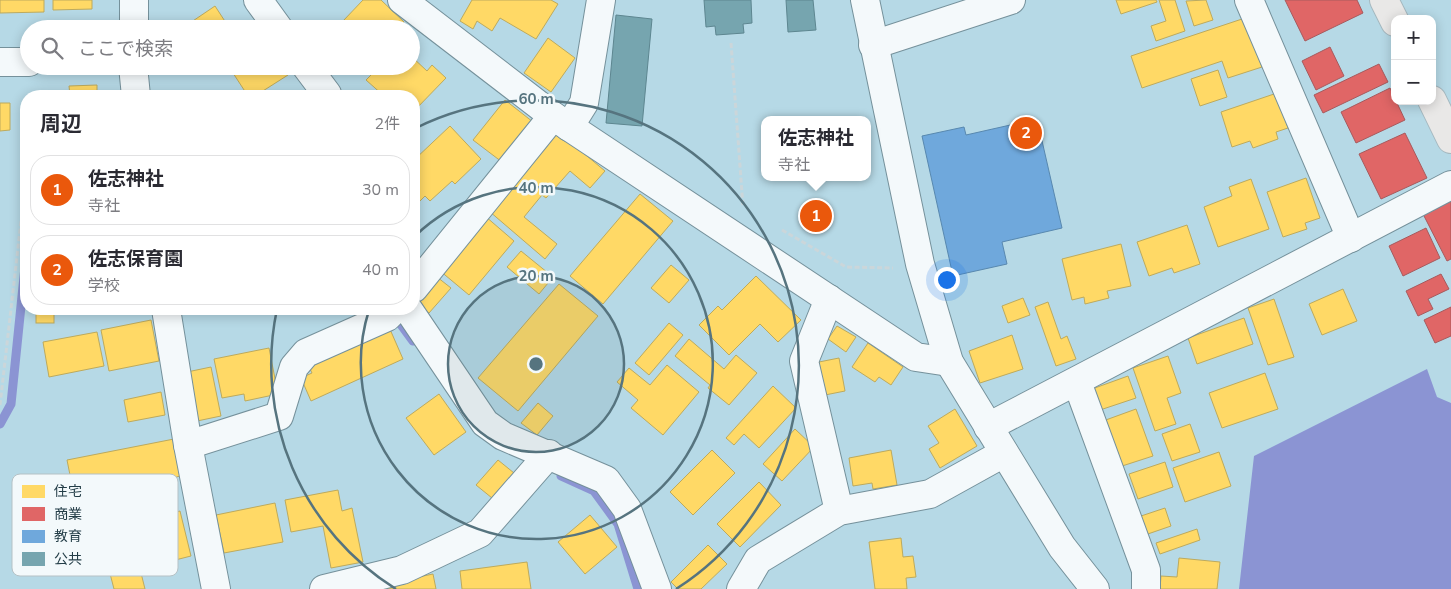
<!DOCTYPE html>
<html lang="ja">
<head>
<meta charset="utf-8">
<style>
	body { margin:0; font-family:"Nunito Sans","Noto Sans JP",sans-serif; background:#f2f2f3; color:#2b2b33 }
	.controls { position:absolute; right:15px; top:15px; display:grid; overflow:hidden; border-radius:10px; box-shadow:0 2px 12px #0003 }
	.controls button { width:45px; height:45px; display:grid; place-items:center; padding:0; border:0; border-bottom:1px solid #e1e1e2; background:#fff; color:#2b2b33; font:25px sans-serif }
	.you { position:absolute; left:946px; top:279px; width:18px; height:18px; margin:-12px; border:4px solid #fff; border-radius:50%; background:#1a73e8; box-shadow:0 0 0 8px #1a73e833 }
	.badge { display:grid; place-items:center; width:32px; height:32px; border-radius:50%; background:#ea580c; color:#fff; font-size:16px; font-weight:700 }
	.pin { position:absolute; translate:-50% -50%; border:2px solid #fff; box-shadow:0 1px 5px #0006 }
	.popup { position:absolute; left:761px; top:116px; width:110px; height:65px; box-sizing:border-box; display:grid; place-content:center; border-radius:10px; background:#fff; filter:drop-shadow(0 1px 4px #0005); font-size:16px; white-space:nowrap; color:#7c7c81 }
	.popup b { font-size:19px; color:#2b2b33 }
	.popup::after { content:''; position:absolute; left:50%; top:100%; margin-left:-10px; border:10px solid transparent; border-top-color:#fff }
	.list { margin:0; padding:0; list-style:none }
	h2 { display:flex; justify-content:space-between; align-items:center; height:65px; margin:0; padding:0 20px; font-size:21px }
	h2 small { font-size:16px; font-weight:400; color:#7c7c81 }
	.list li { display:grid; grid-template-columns:32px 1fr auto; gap:15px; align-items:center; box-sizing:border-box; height:70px; margin:0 10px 10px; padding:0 10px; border:1px solid #e1e1e2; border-radius:20px }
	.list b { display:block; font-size:19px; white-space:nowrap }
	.list p { margin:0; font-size:16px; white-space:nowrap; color:#7c7c81 }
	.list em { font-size:16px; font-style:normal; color:#7c7c81 }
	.icon { flex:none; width:28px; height:28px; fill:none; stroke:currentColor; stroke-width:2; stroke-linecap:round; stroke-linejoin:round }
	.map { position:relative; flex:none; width:1451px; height:589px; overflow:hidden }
	.search { position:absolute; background:#fff; box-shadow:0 2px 12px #0003; left:20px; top:20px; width:400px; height:55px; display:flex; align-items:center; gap:12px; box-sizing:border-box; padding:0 18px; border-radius:28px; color:#7c7c81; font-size:19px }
	.panel { position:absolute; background:#fff; box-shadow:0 2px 12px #0003; left:20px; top:90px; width:400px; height:225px; border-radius:20px }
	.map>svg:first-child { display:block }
</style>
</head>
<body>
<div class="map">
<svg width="1451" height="589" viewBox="0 0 1451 589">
	<rect width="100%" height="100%" fill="#b6d9e6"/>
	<polygon fill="#8b94d3" points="1427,369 1437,397 1451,403 1451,589 1239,589 1254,456"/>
	<g fill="#ffd966" stroke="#bdaa5d">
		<polygon points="0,0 44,0 44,12 0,13"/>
		<polygon points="53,0 92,0 92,9 53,10"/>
		<polygon points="363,0 381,0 404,22 398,29 351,29 343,21"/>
		<polygon points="472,0 551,0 558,4 536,39 500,18 492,31 477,21 473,29 460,21"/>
		<polygon points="1116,0 1156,0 1157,2 1121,14"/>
		<polygon points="1159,0 1175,0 1185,31 1156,41 1151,26 1166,21"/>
		<polygon points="1206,0 1213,20 1194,26 1186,1"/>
		<polygon points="215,6 230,29 181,29"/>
		<polygon points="1245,18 1262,67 1228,78 1222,61 1142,88 1131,56"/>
		<polygon points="548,38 575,58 551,92 524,73"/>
		<polygon points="411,56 427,71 432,65 446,78 414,111 414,96 384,96 366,80 380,66 411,66"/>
		<polygon points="244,66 282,66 288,75 255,96 248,96 233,73"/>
		<polygon points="1218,70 1227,97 1200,106 1191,79"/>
		<polygon points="97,85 97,96 70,96 69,86"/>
		<polygon points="1277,93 1288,128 1276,132 1278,139 1253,148 1250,141 1232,147 1221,112"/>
		<polygon points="505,100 533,122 502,162 473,140"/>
		<polygon points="0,103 10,103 10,130 0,131"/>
		<rect x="24" y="110" width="2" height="33"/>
		<polygon points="450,126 481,159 455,184 452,181 430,201 425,196 414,207 414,160"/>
		<polygon points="557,131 605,171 590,188 570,171 546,198 542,195 524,217 557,244 545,259 489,211"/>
		<polygon points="1306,178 1320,218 1305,223 1307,229 1283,237 1267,192"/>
		<polygon points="1251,179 1269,229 1218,247 1204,207 1232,196 1229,187"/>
		<polygon points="640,194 673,221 603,304 570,276"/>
		<polygon points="485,216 514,241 469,295 439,270"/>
		<polygon points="1187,225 1200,264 1174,273 1172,268 1149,276 1137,242"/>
		<polygon points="1121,244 1131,286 1107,291 1109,298 1085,304 1084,297 1072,300 1062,259"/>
		<polygon points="521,251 553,277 539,294 507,267"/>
		<polygon points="671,265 689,280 669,303 651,288"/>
		<polygon points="756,276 801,320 778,342 760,324 729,355 699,325 718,306 722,310"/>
		<polygon points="437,277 451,288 429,313 415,302"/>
		<polygon points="559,284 598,316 518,411 478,378"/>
		<polygon points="1343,289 1357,321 1322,335 1309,304"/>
		<polygon points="1023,298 1030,315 1008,323 1002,306"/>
		<polygon points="1274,299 1294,357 1268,365 1248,308"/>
		<polygon points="1048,302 1061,339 1067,336 1076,359 1056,366 1035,307"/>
		<rect x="36" y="309" width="18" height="14"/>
		<polygon points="1244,318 1253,344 1197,364 1188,338"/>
		<polygon points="151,320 159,361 109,371 101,330"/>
		<polygon points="669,323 683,335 649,375 635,363"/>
		<polygon points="837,326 856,337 846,352 828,339"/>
		<polygon points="389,327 403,359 311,401 301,378 312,373 307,363"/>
		<polygon points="97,332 104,366 49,377 43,342"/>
		<polygon points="1012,335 1023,369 980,383 969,351"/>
		<polygon points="689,339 724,369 736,355 757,373 729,405 708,388 710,385 675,356"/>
		<polygon points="868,343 903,367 891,385 879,377 875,382 852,367"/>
		<polygon points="269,348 278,394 245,401 244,394 222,398 214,359"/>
		<polygon points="1168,356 1181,393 1167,398 1176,424 1155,431 1133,368"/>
		<polygon points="839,358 845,391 825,395 819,362"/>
		<polygon points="667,365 699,392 663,435 631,408 638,400 617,382 629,368 650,385"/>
		<polygon points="211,367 221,416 197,421 187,372"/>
		<polygon points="1265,373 1278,409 1222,428 1209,393"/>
		<polygon points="1128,376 1136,398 1100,410 1092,389"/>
		<polygon points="773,386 796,408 759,448 744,434 734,445 726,438"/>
		<polygon points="161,392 165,415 128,422 124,400"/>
		<polygon points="439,394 466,432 434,455 406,418"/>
		<polygon points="538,403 553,416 537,435 521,423"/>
		<polygon points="955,409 977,446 940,468 929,449 939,443 928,426"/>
		<polygon points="1136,409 1153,456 1119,467 1103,421"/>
		<polygon points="1190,424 1200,452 1172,461 1162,434"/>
		<polygon points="795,429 814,447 782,481 763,464"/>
		<polygon points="174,439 181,476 80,496 87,531 73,533 62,477 70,475 67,460"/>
		<polygon points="712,450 735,473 693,515 670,492"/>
		<polygon points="891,450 897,485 873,489 872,483 853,486 849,458"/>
		<polygon points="1219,452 1231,486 1185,502 1173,468"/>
		<polygon points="498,460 514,473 492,498 476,485"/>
		<polygon points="1165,462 1173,487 1138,499 1129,474"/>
		<polygon points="759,482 781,505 740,547 717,524"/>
		<polygon points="338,490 342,511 352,508 363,562 331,568 323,526 291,532 285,500"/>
		<polygon points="275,503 283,542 224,553 216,515"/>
		<polygon points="1165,508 1171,526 1142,536 1135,518"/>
		<polygon points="180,511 191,556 140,569 145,589 114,589 99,531"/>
		<polygon points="590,515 617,547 585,574 558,542"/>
		<polygon points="1197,529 1200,540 1160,554 1156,543"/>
		<polygon points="901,538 903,557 913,556 916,577 906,578 907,589 875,589 869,542"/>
		<polygon points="708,545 727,564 701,589 678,589 671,582"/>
		<polygon points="1179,558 1220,562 1217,589 1160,589 1161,576 1177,577"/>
		<polygon points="527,562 531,589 462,589 460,571"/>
		<polygon points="433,574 436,589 376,589 375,586"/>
	</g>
	<g fill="#e06666" stroke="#a75a5d">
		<polygon points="1285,0 1357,0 1363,13 1305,41"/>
		<polygon points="1330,47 1344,76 1316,90 1302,61"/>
		<polygon points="1379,64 1388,82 1323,113 1314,95"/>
		<polygon points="1390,88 1405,120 1356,143 1341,112"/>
		<polygon points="1405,133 1427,178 1381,199 1359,154"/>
		<polygon points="1451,201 1451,259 1447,261 1423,214"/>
		<polygon points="1426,228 1440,258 1403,276 1389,246"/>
		<polygon points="1441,274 1449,289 1428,299 1433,309 1418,316 1406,291"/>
		<polygon points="1451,307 1451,336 1435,343 1424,320"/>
	</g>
	<polygon fill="#6fa8dc" stroke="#5888af" points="1037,119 1062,228 1002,242 1007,264 953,276 922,136 964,127 966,135"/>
	<g fill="#76a5af" stroke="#5d8690">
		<polygon points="704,0 751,0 752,23 743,24 744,33 716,35 715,26 706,27"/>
		<polygon points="786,0 813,0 816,30 788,32"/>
		<polygon points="616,15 652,19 642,126 606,123"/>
	</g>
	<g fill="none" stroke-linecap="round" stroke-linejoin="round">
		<g stroke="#8b94d3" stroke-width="9">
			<polyline points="394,315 413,341"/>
			<polyline points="0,424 11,404 26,257"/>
			<polyline points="561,476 594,491 618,524 638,589"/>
		</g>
		<defs>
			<g id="minor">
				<polyline points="258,0 279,29"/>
				<polyline points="402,0 553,116 916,357 949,362"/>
				<polyline points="865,0 920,264 949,362 1062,547 1095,589"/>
				<polyline points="1249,0 1351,238"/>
				<polyline points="134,29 134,0"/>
				<polyline points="873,45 1011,0"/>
				<polyline points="0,62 29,62"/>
				<polyline points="133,66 136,96"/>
				<polyline points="306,66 327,94"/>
				<polyline points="569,127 584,103 601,0"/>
				<polyline points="414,288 553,116"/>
				<polyline points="829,299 804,361 839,511"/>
				<polyline points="166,309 188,445 216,589"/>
				<polyline points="408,309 485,423 503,436 606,480 627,509 657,589"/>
				<polyline points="1077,382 1146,570 1146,589"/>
				<polyline points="988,427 1451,185"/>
				<polyline points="188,445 279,416 294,367 306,353 387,317 395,309"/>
				<polyline points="324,589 402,570 480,533 549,454"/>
				<polyline points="741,589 758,560 839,511 930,494 1004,453"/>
			</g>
			<g id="major">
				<polyline points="1384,0 1395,22"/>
				<polyline points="1432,100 1451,139"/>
			</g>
		</defs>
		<use href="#minor" stroke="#75919b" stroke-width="30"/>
		<use href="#major" stroke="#a6b9c0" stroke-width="30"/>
		<g stroke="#cbd6da" stroke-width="3" stroke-dasharray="5 2.5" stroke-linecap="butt">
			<polyline points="731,43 743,207"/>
			<polyline points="782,230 846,267 893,268"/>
			<polyline points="0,405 22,213 26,208"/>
		</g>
		<use href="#minor" stroke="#f4f9fb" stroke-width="28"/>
		<use href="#major" stroke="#e9e8e7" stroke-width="28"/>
	</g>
	<circle cx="536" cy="364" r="88" fill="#56747f" fill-opacity=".12"/>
	<g fill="none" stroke="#56747f" stroke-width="2.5">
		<circle cx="536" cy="364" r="88"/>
		<path d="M415 236A176 176 0 1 1 369 310"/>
		<path d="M396 589A265 265 0 0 1 277 309M416 128A265 265 0 0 1 676 589"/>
	</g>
	<rect x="12" y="474" width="166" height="102" rx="8" fill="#f3f9fb" stroke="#b5c1c5" stroke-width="1"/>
	<rect x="22" y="485" width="23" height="13" fill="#ffd966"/>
	<rect x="22" y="507" width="23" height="14" fill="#e06666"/>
	<rect x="22" y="530" width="23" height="13" fill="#6fa8dc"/>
	<rect x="22" y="552" width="23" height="14" fill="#76a5af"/>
	<g font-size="14" fill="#233d47">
		<text x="54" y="496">住宅</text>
		<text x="54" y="519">商業</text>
		<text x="54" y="541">教育</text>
		<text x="54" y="564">公共</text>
	</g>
	<circle cx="536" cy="364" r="8" fill="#56747f" stroke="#f3f9fb" stroke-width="2.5"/>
	<g font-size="15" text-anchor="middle" font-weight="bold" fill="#56747f" stroke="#f3f9fb" stroke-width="5" stroke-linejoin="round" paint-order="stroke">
		<text x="536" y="104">60 m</text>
		<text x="536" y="193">40 m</text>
		<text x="536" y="281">20 m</text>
	</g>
</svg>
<div class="controls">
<button>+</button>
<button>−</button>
</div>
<div class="you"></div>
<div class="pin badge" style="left:816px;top:216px">1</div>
<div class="popup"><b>佐志神社</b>寺社</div>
<div class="pin badge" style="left:1026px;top:133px">2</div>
<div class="search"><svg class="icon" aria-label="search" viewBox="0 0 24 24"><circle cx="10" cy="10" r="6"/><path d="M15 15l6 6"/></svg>ここで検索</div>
<section class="panel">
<h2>周辺<small>2件</small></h2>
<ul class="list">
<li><span class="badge">1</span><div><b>佐志神社</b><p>寺社</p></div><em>30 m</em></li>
<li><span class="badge">2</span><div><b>佐志保育園</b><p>学校</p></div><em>40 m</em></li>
</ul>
</section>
</div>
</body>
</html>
